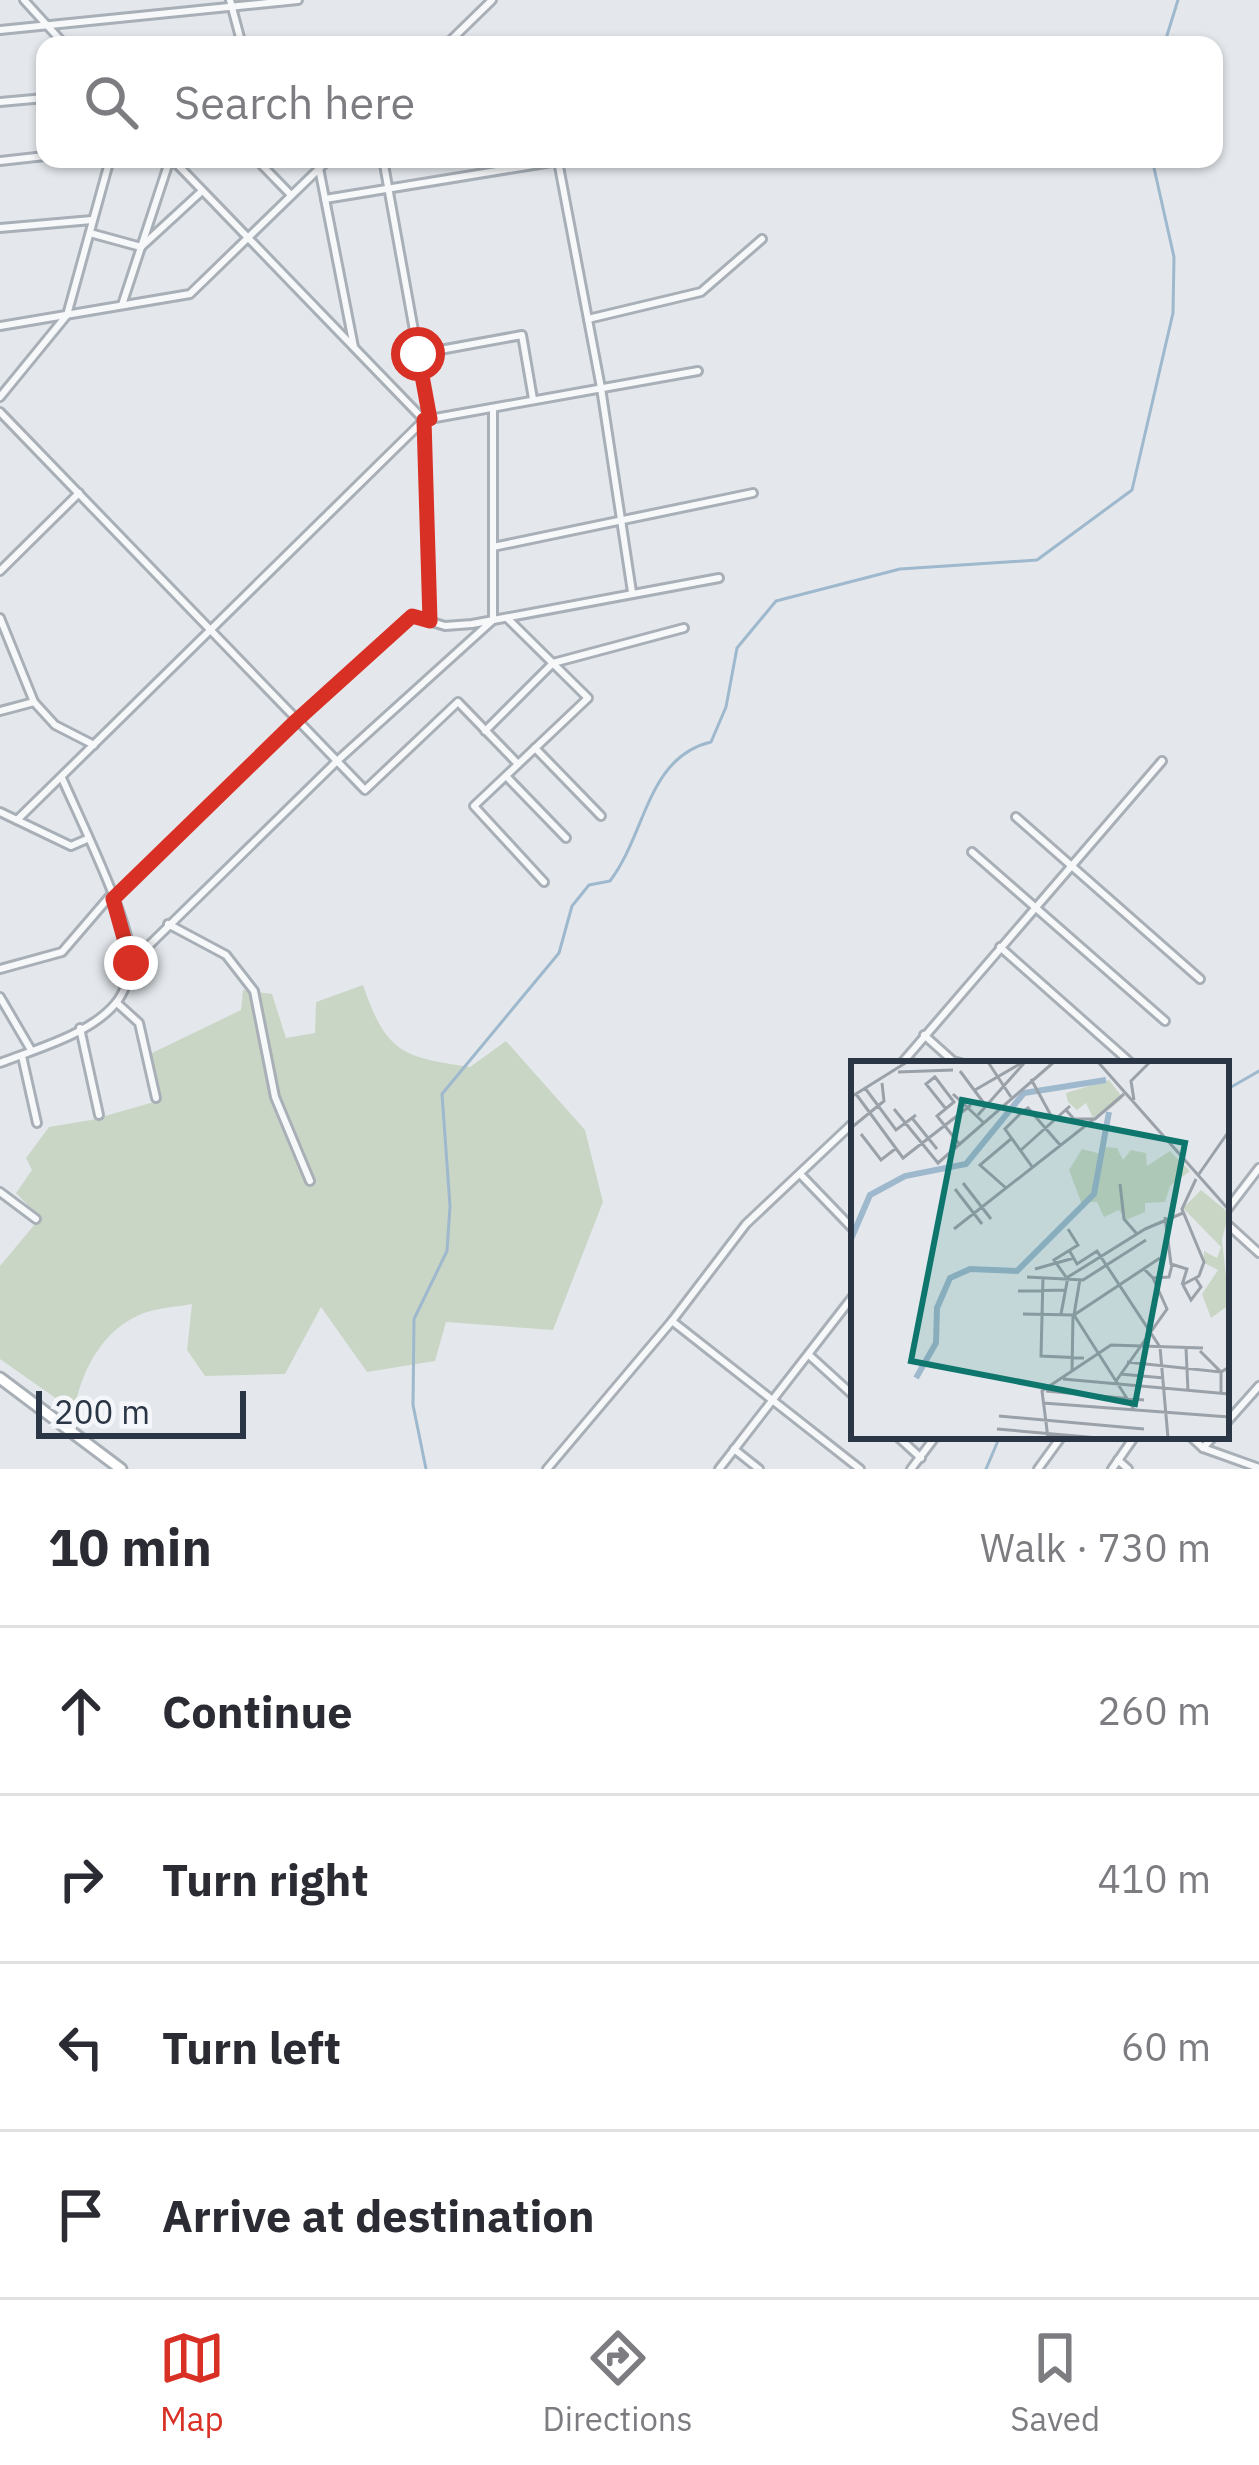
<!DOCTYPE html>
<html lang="en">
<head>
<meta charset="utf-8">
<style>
	body { margin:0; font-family:"IBM Plex Sans",sans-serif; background:#f2f2f3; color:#2b2b33 }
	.scale { position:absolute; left:36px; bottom:30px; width:210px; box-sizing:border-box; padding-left:12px; border:6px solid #2a3645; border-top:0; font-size:33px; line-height:42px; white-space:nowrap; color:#2a3645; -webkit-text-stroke:9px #f4f6f9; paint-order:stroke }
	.stop { position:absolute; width:36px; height:36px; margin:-27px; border:9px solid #d93025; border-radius:50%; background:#fff }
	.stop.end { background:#d93025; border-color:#fff; box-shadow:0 3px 12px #0008 }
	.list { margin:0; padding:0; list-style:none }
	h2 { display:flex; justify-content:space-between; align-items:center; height:156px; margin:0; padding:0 48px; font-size:51px }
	h2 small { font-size:39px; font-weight:400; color:#7c7c81 }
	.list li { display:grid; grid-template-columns:78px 1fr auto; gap:36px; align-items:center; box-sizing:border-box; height:168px; padding:0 48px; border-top:3px solid #e1e1e2 }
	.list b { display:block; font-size:45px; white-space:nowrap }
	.list em { font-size:39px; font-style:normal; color:#7c7c81 }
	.icon { flex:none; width:66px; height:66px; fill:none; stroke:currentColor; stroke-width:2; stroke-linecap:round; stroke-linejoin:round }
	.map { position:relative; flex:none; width:1259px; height:1469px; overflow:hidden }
	.search { position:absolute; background:#fff; box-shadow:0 3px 9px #0004; left:36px; right:36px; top:36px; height:132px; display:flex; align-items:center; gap:30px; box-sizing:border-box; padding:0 42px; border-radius:24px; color:#7c7c81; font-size:45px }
	.sheet { height:828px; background:#fff }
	nav { display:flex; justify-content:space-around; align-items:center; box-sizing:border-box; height:168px; border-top:3px solid #e1e1e2; background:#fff; font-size:33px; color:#7c7c81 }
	nav a { display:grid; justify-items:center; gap:6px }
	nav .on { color:#d93025 }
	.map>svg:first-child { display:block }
</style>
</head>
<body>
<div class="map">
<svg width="1259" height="1469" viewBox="0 0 1259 1469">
	<rect width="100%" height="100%" fill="#e4e8ec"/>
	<path fill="#cad6c5" d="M363 985C386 1052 401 1057 470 1067L506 1041 585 1130 603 1202 553 1330 446 1322 435 1361 367 1372 321 1307 285 1374 205 1376 187 1350 192 1304C176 1307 158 1308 144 1313 103 1328 81 1371 74 1411L0 1359V1266L40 1218 16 1193 32 1170 26 1158 49 1127 91 1120 161 1100 150 1054 241 1010 243 990 272 994 286 1038 315 1033 316 1002Z"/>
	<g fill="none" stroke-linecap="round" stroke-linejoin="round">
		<g stroke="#9eb8cd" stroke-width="3">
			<polyline points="1164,45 1178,0"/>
			<polyline points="1226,1090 1259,1071"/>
			<path d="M426 1469 413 1405 414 1319 447 1251 450 1206 442 1094 559 953 572 906 589 885 610 881C646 834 647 757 711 742L726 707 737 648 776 601 900 569 1037 560 1132 490 1173 313 1174 257 1152 159"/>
			<polyline points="986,1469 1000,1436"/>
		</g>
		<defs>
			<g id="street">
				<polyline points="24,0 65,45"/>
				<polyline points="230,0 242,45"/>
				<polyline points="0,30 298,0"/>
				<polyline points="446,45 492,0"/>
				<polyline points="0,102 45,98"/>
				<polyline points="172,159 424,420 430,621"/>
				<polyline points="256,159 291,195"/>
				<polyline points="383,159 430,419"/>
				<polyline points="0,161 45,156"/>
				<polyline points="180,167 189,159"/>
				<polyline points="319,168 354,347"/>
				<polyline points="325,199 558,161 601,388 632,592"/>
				<polyline points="0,228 92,220"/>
				<polyline points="90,233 141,247 202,191"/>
				<polyline points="122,305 170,159"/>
				<polyline points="588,319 701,292 762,239"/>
				<polyline points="0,326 190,294 329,159"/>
				<polyline points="418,354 522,335 533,399"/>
				<polyline points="0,397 67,315 110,159"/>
				<polyline points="0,412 365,790 458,702 518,764"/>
				<polyline points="493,547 753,493"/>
				<polyline points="0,571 79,493"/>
				<polyline points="0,618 34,702"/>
				<polyline points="507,618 588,698 474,806 544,882"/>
				<polyline points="0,711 34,702 55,725 94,745"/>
				<polyline points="485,731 553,663 684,628"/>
				<polyline points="535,748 601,816"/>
				<polyline points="506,776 566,838"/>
				<polyline points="0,812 71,846 87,839"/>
				<polyline points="1016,817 1200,979"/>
				<polyline points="17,820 424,420 698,371"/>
				<polyline points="972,852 1165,1021"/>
				<polyline points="113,899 297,720 412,616 445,626 472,624 719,578"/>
				<polyline points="168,924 226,955 254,991 275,1097 310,1181"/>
				<polyline points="1000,947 1132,1064"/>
				<polyline points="131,963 337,761 493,620 493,408"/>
				<polyline points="0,969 62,952 111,895"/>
				<polyline points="0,997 31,1050"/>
				<polyline points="117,1003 139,1023 156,1098"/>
				<polyline points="80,1028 99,1115"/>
				<polyline points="924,1035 953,1061 964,1064"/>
				<polyline points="22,1056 37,1123"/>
				<path d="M0 1063C36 1049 90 1034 115 1004 125 993 130 974 131 961 133 927 78 815 62 778"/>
				<polyline points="901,1064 1162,761"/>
				<polyline points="802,1176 854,1230"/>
				<polyline points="0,1192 36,1219"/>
				<polyline points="1226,1211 1259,1168"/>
				<polyline points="1226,1223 1259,1253"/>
				<polyline points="672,1321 860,1469"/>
				<polyline points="809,1355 854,1396"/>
				<polyline points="1226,1423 1259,1386"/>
				<polyline points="897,1436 921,1458"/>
				<polyline points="1190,1436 1203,1448 1259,1468"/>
				<polyline points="1203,1448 1214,1436"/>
				<polyline points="734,1449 759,1469"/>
				<polyline points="1118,1460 1128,1469"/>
				<polyline points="547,1469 672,1321 746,1224 854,1122"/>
				<polyline points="719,1469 854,1295"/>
				<polyline points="911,1469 936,1436"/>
				<polyline points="1038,1469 1062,1436"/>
				<polyline points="1112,1469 1135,1436"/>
			</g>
			<polyline id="secondary" points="0,1378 121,1469"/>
		</defs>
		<use href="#street" stroke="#a8afb7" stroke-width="12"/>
		<use href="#secondary" stroke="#a8afb7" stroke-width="15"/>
		<use href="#street" stroke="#f7f8fa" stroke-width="6"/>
		<use href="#secondary" stroke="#fff" stroke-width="9"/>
	</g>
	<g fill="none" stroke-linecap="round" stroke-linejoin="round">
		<polyline stroke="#d93025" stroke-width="15" points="131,963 113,899 297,720 412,616 430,621 424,420 430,419 418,354"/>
	</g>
	<g transform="translate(851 1061)">
		<rect width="378" height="378" fill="#e4e8ec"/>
		<path d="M258 19 272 37 260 47 242 57 235 42 226 49 217 41 215 32ZM253 86 266 87 272 99 280 89 295 92 296 105 319 90 339 110 319 125 314 141 294 142V151L275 159 268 149 253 156 246 141H230L218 109 231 88 250 93ZM350 129 378 152 371 178 378 244 360 257 351 233 367 209 353 202V190L366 197 370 186 332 147Z" fill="#cad6c5"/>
		<path fill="none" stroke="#9eb8cd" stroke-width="6" d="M0 178 19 134 54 115 115 103 173 32 255 19M65 317 85 282 86 247 99 217 119 208 166 210 243 133 258 51"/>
		<path fill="none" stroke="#9aa1a9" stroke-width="3" d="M137 1 160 36M247 1 378 149M109 10 135 45M47 11 102 9M85 15 75 23 95 48M84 16 103 41 86 55 109 84M180 18 203 60M14 27 45 69 65 54M124 29 172 1M5 33 52 97 120 44M102 33 133 62M0 36 56 1M283 39 280 20 299 1M43 48 87 102 203 1M215 49 223 58H244L273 33M127 54 174 1M61 57 86 88M0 67 33 40 31 22M10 73 30 99 44 88M170 89 219 45M182 107 154 68 170 52 177 47 209 84M348 113 378 70M112 122 140 158M269 123 273 158 286 173M155 127 129 104 161 77M104 128 131 163M314 156 320 203 336 208 331 224M103 168 243 58M294 168 332 152M218 189 226 203 246 190 309 286 317 377M184 208 223 197M293 208 302 217 318 216 321 204M176 216 232 219 295 179M192 216 190 295 233 297M215 216 203 199 227 184 217 168M229 218 223 254 284 350M331 224 348 215 353 201 331 148 345 118M332 224 340 239 350 226 345 218M167 230 215 229M172 253 223 254 309 197M210 253 217 216 294 168M335 287 337 330M349 290 370 311 378 306M276 301 370 311V332M221 310 222 254M269 313 313 317M212 318 378 333M265 320 316 248 302 217M195 330 293 339M192 342 378 356M148 355 293 368M146 368 248 377M197 377 191 330 260 284 352 287"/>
		<path fill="#0f766e" fill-opacity="0.15" stroke="#0f766e" stroke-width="6" d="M111 39 334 82 284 343 60 300Z"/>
		<rect width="378" height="378" fill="none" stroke="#2a3645" stroke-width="6"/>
	</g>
</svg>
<div class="scale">200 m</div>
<div class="stop" style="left:418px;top:354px"></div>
<div class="stop end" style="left:131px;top:963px"></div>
<div class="search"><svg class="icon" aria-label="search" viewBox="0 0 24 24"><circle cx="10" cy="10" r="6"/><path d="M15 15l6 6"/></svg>Search here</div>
</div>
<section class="sheet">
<h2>10 min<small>Walk · 730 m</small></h2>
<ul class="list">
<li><svg class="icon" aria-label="ahead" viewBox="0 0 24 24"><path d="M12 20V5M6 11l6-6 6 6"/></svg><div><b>Continue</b></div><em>260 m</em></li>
<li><svg class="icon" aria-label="right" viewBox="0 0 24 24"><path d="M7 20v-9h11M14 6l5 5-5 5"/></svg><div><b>Turn right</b></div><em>410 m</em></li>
<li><svg class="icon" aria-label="left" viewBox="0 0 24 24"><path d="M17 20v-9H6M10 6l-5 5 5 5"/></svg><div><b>Turn left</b></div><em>60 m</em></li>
<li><svg class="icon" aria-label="arrive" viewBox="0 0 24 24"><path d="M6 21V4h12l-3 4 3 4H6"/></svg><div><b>Arrive at destination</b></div></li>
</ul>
</section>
<nav>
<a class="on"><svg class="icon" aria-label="map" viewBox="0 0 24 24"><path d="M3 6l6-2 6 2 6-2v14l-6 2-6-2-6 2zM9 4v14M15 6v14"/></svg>Map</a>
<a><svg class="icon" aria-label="directions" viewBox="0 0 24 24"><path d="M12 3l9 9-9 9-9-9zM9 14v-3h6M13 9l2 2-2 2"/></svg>Directions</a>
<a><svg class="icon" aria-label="saved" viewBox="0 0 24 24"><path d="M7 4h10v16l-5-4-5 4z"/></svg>Saved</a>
</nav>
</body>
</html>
